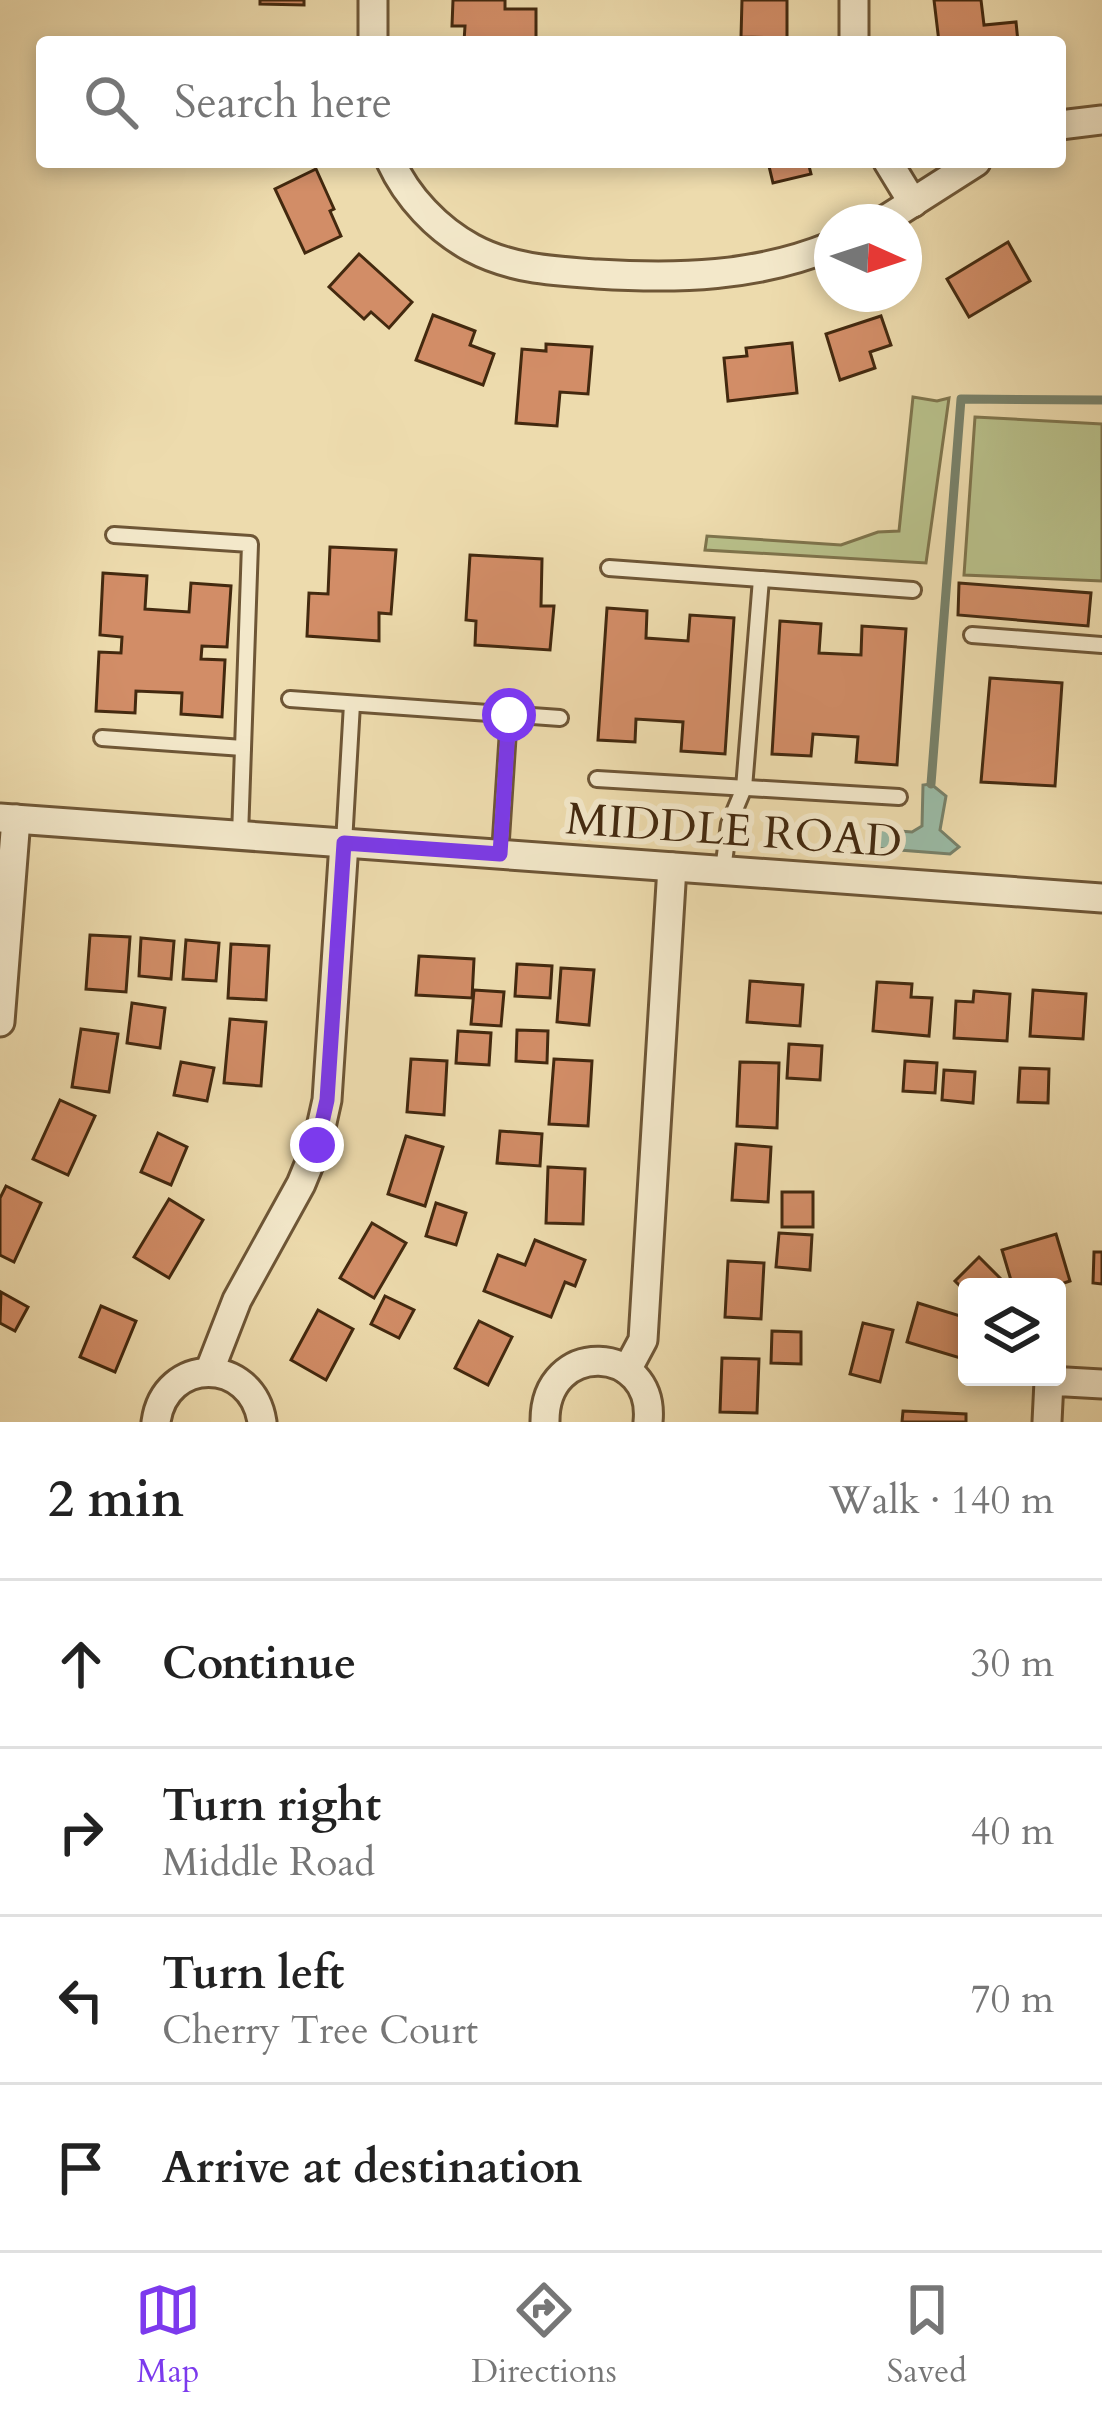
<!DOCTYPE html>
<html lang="en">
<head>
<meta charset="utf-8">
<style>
	body { margin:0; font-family:Cardo,serif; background:#f6f6f6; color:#222 }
	.controls { position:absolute; right:36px; bottom:36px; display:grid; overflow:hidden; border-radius:12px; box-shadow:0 6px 18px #0003 }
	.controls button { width:108px; height:108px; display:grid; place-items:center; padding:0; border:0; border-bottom:3px solid #e0e0e0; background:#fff; color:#222; font:60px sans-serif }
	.compass { position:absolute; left:814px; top:204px; width:108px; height:108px; border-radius:50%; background:#fff; box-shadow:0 6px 18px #0003; rotate:93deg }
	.stop { position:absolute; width:36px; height:36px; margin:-27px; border:9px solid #7c3aed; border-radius:50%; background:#fff }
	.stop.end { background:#7c3aed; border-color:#fff; box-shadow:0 3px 12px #0008 }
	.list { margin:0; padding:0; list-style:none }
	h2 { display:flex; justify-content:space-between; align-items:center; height:156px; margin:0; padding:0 48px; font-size:51px }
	h2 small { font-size:39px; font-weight:400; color:#767676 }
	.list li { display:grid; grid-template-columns:78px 1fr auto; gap:36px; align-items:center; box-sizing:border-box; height:168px; padding:0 48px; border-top:3px solid #e0e0e0 }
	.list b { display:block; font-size:45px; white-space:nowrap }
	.list p { margin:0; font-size:39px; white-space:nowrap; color:#767676 }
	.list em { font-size:39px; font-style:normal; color:#767676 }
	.icon { flex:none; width:66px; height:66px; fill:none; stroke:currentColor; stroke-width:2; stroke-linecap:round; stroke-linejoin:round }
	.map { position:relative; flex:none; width:1102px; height:1422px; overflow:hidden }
	.search { position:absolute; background:#fff; box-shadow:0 6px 18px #0003; left:36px; right:36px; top:36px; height:132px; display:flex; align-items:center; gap:30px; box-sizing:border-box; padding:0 42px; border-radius:12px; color:#767676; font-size:45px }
	.sheet { height:828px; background:#fff }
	nav { display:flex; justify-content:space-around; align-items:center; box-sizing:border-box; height:168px; border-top:3px solid #e0e0e0; background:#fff; font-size:33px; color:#767676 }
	nav a { display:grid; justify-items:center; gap:6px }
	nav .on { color:#7c3aed }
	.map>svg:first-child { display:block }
</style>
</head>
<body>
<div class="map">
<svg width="1102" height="1422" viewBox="0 0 1102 1422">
	<rect width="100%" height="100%" fill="#eddbad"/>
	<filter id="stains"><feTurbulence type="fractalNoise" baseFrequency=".00167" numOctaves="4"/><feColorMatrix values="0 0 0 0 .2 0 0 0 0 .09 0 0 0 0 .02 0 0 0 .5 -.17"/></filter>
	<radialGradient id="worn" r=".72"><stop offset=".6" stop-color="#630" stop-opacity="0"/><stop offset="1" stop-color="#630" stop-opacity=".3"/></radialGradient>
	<g fill="#b8c08a" stroke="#7e744c" stroke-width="3">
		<polygon points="913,397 937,401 949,398 926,563 705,550 707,536 841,545 878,532 899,531"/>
		<polygon points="975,417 1102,424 1102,581 964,575"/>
	</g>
	<polygon fill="#9abba6" stroke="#77816a" stroke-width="3" points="931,784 946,796 940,830 959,847 950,854 874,848 872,829 912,832 922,826 923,785"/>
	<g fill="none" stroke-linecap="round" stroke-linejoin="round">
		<polyline stroke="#77816a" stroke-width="9" points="931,784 961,399 1102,400"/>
	</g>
	<g fill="#d28d67" stroke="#43290f" stroke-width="3">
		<polygon points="260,0 304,0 304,5 260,4"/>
		<polygon points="453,0 505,0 505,9 536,9 536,42 464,42 465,26 452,26"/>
		<polygon points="742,0 787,0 787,38 741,37"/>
		<polygon points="934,0 981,0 984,25 1016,22 1018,42 939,42"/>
		<polygon points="768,162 808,162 811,174 773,183"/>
		<polygon points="316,169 334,209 330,211 341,236 305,253 275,189"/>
		<polygon points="1008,242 1030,281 969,317 947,279"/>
		<polygon points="359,254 412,302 389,328 371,312 364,319 329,287"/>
		<polygon points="433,315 475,331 470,345 494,354 483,385 416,360"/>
		<polygon points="881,316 891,345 870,352 875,368 840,380 826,334"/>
		<polygon points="792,343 797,393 728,401 724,358 747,356 746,348"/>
		<polygon points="546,344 592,347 588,394 560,392 557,426 516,423 522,349 546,351"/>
		<polygon points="330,547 396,550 391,614 379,613 379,641 307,636 309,593 328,594"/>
		<polygon points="470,555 542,559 541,606 554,606 550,650 475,645 476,621 466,620"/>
		<polygon points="103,573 147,576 145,609 189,612 191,583 231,586 227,647 202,646 201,659 225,660 222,717 181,714 182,693 136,691 135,713 96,711 99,652 121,653 122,637 100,635"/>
		<polygon points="959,583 1091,593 1088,626 958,615"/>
		<polygon points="607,608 647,611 646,638 688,641 690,615 734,618 725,754 681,751 683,722 636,719 635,742 598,740"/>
		<polygon points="780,621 821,624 819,653 861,655 862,626 906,629 897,765 856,762 858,737 813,734 811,756 772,754"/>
		<polygon points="990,678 1062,683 1055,786 981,782"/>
		<polygon points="90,935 130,937 126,992 86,989"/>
		<polygon points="141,938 174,941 171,979 139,976"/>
		<polygon points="186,940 219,943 216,981 183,979"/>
		<polygon points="231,944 269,946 266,1000 228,998"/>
		<polygon points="419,956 474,959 472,998 416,995"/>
		<polygon points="517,964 552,966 550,998 515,996"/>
		<polygon points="561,968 594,970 589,1025 557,1022"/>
		<polygon points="750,981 803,985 800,1026 747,1022"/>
		<polygon points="877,982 912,984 911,997 932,998 929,1036 873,1031"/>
		<polygon points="474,990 504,992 501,1026 471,1024"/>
		<polygon points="1033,990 1086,994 1083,1039 1030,1036"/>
		<polygon points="974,991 1010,994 1007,1041 954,1038 956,1001 973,1002"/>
		<polygon points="132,1003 165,1008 160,1048 127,1043"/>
		<polygon points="230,1019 266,1022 261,1086 224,1083"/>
		<polygon points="81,1029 118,1034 109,1092 72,1087"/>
		<polygon points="517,1030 548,1031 547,1063 516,1061"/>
		<polygon points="458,1031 491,1033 489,1065 456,1063"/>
		<polygon points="789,1044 822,1046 820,1080 787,1078"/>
		<polygon points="411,1059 447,1061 444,1115 407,1112"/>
		<polygon points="554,1059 592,1061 588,1126 549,1124"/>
		<polygon points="905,1061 937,1063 935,1093 903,1091"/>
		<polygon points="181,1062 214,1068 207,1101 174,1095"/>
		<polygon points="740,1062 779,1063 777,1128 737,1126"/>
		<polygon points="1020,1068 1049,1069 1048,1103 1018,1102"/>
		<polygon points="944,1070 975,1072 973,1103 942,1100"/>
		<polygon points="60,1100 95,1116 68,1175 33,1159"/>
		<polygon points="500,1131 542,1134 540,1166 497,1163"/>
		<polygon points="158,1133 187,1147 171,1185 141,1172"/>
		<polygon points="406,1136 443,1147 425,1206 388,1194"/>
		<polygon points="736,1144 771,1147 768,1202 732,1200"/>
		<polygon points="548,1167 585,1169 583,1224 546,1223"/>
		<polygon points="6,1186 41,1203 14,1262 0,1255 0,1198"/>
		<rect x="782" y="1192" width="31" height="35"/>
		<polygon points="169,1199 203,1220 169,1278 134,1257"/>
		<polygon points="436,1203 466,1213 456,1245 426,1236"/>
		<polygon points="372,1223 406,1243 374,1298 340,1278"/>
		<polygon points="779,1233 812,1235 810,1270 776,1267"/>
		<polygon points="1056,1234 1070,1281 1052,1287 1034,1287 1032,1281 1013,1287 1002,1250"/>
		<polygon points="535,1240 585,1260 575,1286 565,1282 551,1317 484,1291 498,1255 525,1265"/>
		<polygon points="1094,1252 1102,1252 1102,1284 1093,1283"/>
		<polygon points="979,1257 1001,1279 994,1287 967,1287 967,1293 955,1281"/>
		<polygon points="728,1261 764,1263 761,1319 725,1317"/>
		<polygon points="1,1292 28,1307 15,1331 0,1323"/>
		<polygon points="385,1296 414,1310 399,1338 371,1324"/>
		<polygon points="918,1303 967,1318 967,1360 907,1342"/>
		<polygon points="101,1306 136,1321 115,1372 80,1357"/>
		<polygon points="318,1310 353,1329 326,1380 291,1360"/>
		<polygon points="479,1321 512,1337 488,1385 455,1368"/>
		<polygon points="863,1323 893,1330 880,1382 850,1374"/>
		<polygon points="772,1331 801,1332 801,1364 771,1363"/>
		<polygon points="722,1358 759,1359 757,1413 720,1412"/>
		<polygon points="903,1411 966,1414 966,1422 902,1422"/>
	</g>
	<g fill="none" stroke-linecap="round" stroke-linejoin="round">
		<defs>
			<g id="service">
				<polyline points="114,535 250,544 240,836"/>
				<polyline points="609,568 913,590"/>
				<polyline points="972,635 1102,645"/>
				<polyline points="290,699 560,718"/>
				<polyline points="102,738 243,748"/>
				<polyline points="597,779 899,797"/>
				<polyline points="344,843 352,704"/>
				<polyline points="500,854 509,715"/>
				<polyline points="723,870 729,824 744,788 761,579"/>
			</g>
			<g id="minor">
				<polyline points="373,0 373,42"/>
				<polyline points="854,0 854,42"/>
				<polyline points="1060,125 1102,120"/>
				<path d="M391 162C407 197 437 229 472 248 511 269 553 271 597 274 678 279 756 277 832 246"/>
				<polyline points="888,162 913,203"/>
				<polyline points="882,222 976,162"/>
				<polyline points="0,818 1102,898"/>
				<polyline points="0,1022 16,819"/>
				<polyline points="627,1370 643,1340 672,867"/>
				<polyline points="209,1372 237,1300 301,1184 317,1145 327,1100 344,843"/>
				<path d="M156 1422C165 1356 252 1356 262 1422"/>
				<path d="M545 1422C544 1338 656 1344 648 1422"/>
				<polyline points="1047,1422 1049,1381 1102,1384"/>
			</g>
		</defs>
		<use href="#service" stroke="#6e5636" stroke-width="20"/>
		<use href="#minor" stroke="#6e5636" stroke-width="33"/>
		<use href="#service" stroke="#f3e8ca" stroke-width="14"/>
		<use href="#minor" stroke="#f3e8ca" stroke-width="27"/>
	</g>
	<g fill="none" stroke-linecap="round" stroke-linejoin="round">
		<polyline stroke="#7c3aed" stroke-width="15" points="317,1145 327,1100 344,843 500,854 509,715"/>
	</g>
	<g text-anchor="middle" stroke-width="12" stroke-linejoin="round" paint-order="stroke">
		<g font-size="45" fill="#43290f" stroke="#f3e8ca">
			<text transform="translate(734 829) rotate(4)" y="16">MIDDLE ROAD</text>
		</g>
	</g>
	<rect width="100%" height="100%" filter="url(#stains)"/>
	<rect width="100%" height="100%" fill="url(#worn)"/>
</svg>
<div class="controls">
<button><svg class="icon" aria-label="layers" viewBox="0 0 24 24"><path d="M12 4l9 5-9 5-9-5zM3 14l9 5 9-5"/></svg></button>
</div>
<svg class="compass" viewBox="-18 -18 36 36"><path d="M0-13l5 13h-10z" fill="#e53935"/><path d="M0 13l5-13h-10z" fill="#767676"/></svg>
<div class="stop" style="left:509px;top:715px"></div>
<div class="stop end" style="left:317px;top:1145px"></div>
<div class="search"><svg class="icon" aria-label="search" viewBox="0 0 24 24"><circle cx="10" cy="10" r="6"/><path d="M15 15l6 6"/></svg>Search here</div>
</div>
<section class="sheet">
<h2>2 min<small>Walk · 140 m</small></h2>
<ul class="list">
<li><svg class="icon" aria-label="ahead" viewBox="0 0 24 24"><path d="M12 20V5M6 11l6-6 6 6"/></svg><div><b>Continue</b></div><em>30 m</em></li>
<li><svg class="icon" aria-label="right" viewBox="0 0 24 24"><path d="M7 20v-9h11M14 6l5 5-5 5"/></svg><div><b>Turn right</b><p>Middle Road</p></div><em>40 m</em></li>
<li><svg class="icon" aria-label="left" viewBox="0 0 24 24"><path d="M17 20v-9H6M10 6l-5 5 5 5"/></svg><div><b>Turn left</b><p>Cherry Tree Court</p></div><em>70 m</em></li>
<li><svg class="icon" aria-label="arrive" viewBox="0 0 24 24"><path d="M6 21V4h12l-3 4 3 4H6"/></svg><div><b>Arrive at destination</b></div></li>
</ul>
</section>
<nav>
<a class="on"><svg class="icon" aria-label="map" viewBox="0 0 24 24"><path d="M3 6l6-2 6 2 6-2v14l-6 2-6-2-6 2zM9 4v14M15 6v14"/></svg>Map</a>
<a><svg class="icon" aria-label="directions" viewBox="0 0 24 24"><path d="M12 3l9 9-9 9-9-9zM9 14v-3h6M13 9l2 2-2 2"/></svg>Directions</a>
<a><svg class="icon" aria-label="saved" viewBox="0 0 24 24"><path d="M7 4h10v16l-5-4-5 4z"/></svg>Saved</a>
</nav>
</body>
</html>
